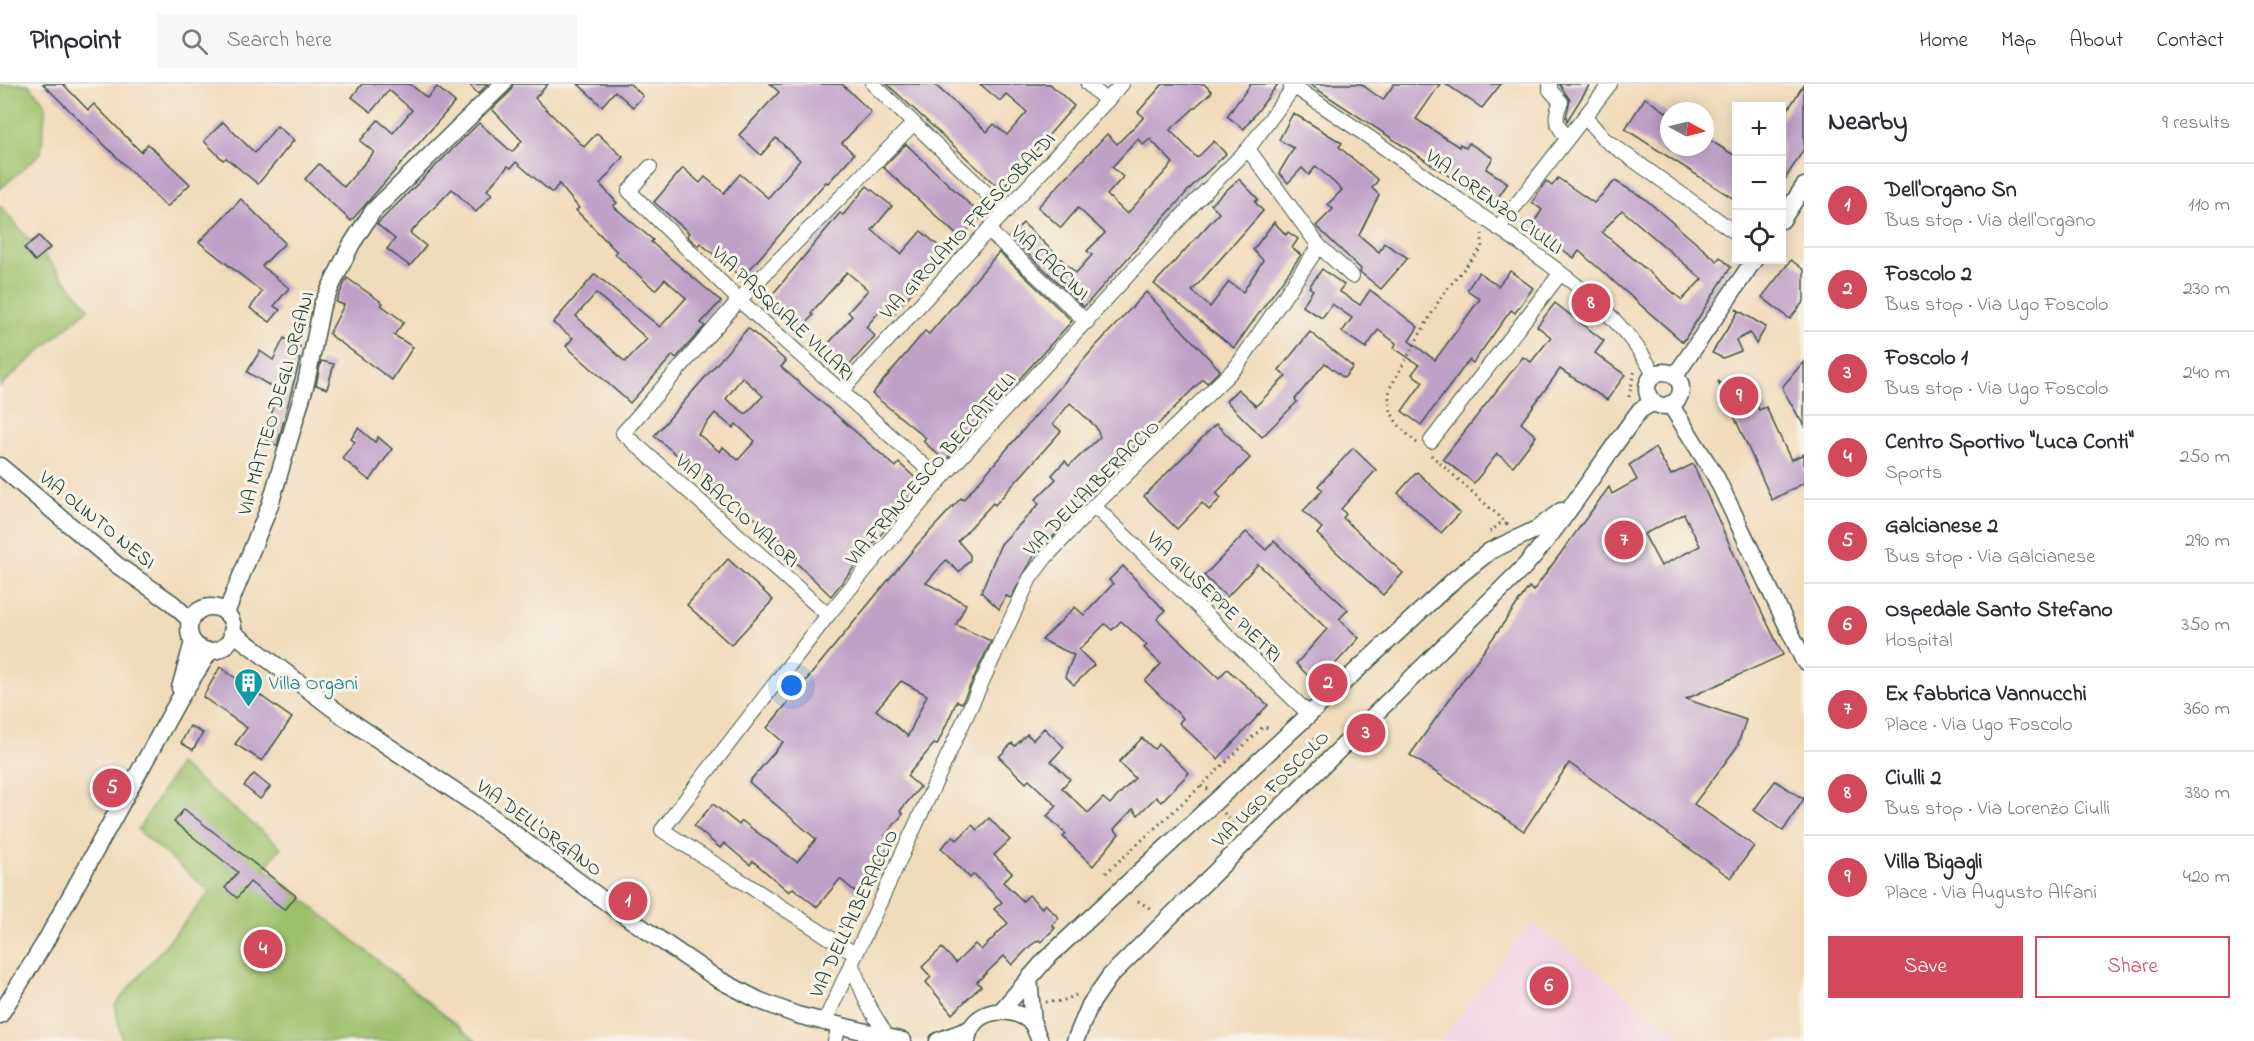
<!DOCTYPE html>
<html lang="en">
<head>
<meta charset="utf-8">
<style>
	body { margin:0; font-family:"Indie Flower",sans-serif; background:#f7f7f7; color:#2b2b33 }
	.controls { position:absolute; right:18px; top:18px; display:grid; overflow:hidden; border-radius:0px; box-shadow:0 3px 15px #0003 }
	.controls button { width:54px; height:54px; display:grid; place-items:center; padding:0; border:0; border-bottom:2px solid #e1e1e2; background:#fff; color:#2b2b33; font:30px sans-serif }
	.compass { position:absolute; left:1660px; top:18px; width:54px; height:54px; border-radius:50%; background:#fff; box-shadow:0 3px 15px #0003; rotate:97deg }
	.you { position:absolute; left:792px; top:602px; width:21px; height:21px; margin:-15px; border:4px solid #fff; border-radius:50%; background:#1a73e8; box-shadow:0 0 0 9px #1a73e833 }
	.badge { display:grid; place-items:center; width:39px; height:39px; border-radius:50%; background:#d1495b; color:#fff; font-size:20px; font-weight:700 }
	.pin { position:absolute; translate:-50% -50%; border:3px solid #fff; box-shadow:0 2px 6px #0006 }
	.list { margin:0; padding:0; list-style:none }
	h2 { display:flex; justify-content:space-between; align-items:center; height:78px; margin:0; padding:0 24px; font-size:26px }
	h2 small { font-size:20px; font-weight:400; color:#7c7c81 }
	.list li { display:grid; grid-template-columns:39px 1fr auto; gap:18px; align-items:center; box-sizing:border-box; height:84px; padding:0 24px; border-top:2px solid #e1e1e2 }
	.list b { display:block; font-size:22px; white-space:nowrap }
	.list p { margin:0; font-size:20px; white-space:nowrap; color:#7c7c81 }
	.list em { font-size:20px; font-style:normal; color:#7c7c81 }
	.actions { display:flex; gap:12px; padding:18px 24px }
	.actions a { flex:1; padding:14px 0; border:2px solid #d1495b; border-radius:0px; text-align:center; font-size:21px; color:#d1495b }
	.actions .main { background:#d1495b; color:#fff }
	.icon { flex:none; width:33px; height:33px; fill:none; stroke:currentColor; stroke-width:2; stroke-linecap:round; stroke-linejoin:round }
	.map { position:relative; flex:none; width:1804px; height:957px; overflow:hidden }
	header { display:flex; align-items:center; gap:36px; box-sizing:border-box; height:84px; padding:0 30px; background:#fff; border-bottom:2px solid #e1e1e2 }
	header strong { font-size:28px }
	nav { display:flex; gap:33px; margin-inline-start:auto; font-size:21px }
	.search { width:420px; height:54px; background:#f7f7f7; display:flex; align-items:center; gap:15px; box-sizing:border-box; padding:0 21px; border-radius:0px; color:#7c7c81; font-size:22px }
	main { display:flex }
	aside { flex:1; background:#fff }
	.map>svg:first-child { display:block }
</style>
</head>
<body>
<header>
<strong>Pinpoint</strong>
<div class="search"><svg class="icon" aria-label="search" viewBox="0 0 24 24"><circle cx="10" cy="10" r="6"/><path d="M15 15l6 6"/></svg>Search here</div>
<nav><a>Home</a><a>Map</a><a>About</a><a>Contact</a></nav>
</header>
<main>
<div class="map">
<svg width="1804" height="957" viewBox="0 0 1804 957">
	<rect width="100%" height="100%" fill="#f7f3e8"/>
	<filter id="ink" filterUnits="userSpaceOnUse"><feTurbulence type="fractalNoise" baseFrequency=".0167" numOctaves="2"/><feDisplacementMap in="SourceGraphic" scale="12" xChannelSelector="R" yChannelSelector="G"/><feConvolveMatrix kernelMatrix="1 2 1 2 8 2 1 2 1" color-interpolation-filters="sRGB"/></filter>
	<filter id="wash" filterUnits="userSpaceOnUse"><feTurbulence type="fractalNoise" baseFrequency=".008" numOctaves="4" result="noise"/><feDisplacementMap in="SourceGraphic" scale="24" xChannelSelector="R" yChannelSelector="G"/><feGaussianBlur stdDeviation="1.35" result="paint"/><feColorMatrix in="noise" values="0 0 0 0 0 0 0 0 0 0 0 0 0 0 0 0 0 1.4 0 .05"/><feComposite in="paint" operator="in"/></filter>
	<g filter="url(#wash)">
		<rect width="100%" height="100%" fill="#f0dbba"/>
		<polygon fill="#f1d0e3" points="1532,838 1548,851 1687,957 1441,957"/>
		<g fill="#9dc06a" stroke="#5e7e4f" stroke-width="1.5">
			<polygon points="0,0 28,0 46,20 41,69 0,105"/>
			<polygon points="0,122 31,158 39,152 50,164 43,170 89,224 0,302"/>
			<polygon points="179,680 281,763 265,784 476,957 122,957 115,921 210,808 138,746"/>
		</g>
		<g id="blocks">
			<g fill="#bea1c7" fill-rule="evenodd">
				<polygon points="43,0 63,0 88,26 94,20 141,68 148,60 190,100 167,123"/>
				<polygon points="362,0 410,0 427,14 437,3 455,18 351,137 305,95 319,80 344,103 374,68 360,57 378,36 393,49 412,26 389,6 371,28 352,13"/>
				<polygon points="469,0 488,0 478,10"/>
				<path d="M513 0H548L535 14 584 63 597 49 623 73 600 100 617 119 613 122 653 156 651 158 721 217 701 239 705 242 676 274 673 271 630 319 566 262 573 254 553 239 595 190 660 243 686 214 665 195 655 206 615 170 617 168 576 126 579 124 559 100 552 109 516 78 511 84 508 82 487 106 492 110 476 128 452 105 410 149 426 162 410 182 387 165 395 155 377 140 479 39 512 68 522 57 492 25 510 8ZM596 209 647 255 625 278 576 232Z"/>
				<polygon points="578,0 630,0 643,12 633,23 615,7 602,22"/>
				<polygon points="770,0 842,0 871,28 842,59 854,70 828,99 826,98 742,194 700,159 698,162 687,152 689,149 654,118 683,84 700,99 705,93 724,109 740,90 768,114 800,76 776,54 761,71 739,51 779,8"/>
				<polygon points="887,0 934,0 987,48 994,40 1007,51 1027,28 1006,10 1000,17 980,0 1050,0 1074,22 1001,106"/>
				<path d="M1163 0H1204L1212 8 1170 46 1197 74 1214 57 1226 70 1194 100 1084 223 1010 153 1023 139 1076 189 1092 171 1087 167 1105 149 1078 124 1061 144 1038 123 1107 50 1117 60 1144 33 1138 28ZM1138 55 1143 61 1150 55 1173 79 1127 130 1107 111 1123 93 1112 83Z"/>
				<polygon points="1251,0 1278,0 1244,45 1227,32"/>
				<polygon points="1309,0 1361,0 1383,16 1394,0 1440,0 1416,35 1459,63 1460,60 1466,64 1469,59 1493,74 1486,85 1508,99 1493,121"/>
				<polygon points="1446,0 1501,0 1482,24"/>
				<polygon points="1559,0 1590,0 1567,37 1566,33 1570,16"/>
				<polygon points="1804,0 1804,65 1782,100 1782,35"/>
				<polygon points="1645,14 1669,30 1669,63 1705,63 1705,53 1737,73 1737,117 1625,45"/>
				<polygon points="1293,29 1342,59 1339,63 1378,96 1372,104 1379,111 1359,151 1379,168 1384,159 1408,174 1381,205 1360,188 1361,185 1316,142 1333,125 1328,120 1342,106 1316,82 1309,91 1302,84 1288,99 1279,89 1294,64 1279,56"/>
				<polygon points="223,38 255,69 277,42 294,56 258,100 226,74 223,76 204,57"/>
				<polygon points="906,60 982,132 960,154 883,83"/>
				<path d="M1558 94 1594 119 1615 97 1644 114 1717 177 1720 173 1731 183 1683 258 1579 167 1574 174 1559 163 1561 161 1532 141 1542 126 1532 118 1546 97 1552 102ZM1622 126 1702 195 1682 216 1602 148Z"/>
				<polygon points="1239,95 1258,115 1255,118 1263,127 1192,207 1210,223 1229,198 1243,208 1263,176 1253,166 1274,138 1286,151 1288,148 1298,155 1292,164 1301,171 1234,264 1154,200 1219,129 1211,120"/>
				<polygon points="867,102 892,122 872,146 901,170 921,147 947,169 891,232 882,224 866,243 875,252 846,285 824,265 852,232 848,228 868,206 847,188 811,229 813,231 799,249 788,240 791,237 767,217 840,129 843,131"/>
				<polygon points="241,115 285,159 262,182 289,204 274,222 280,226 270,238 250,224 262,208 199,158"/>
				<polygon points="39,152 50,164 35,177 24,164"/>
				<polygon points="999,168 1072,237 945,377 923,357 926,354 872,310 925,247 929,250"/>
				<polygon points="1791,176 1804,186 1804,217 1790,235 1762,213"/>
				<polygon points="1322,185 1344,201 1339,207 1360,221 1370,206 1418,243 1409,257 1435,276 1480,215 1467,206 1479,188 1498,202 1510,187 1533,204 1515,229 1511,226 1473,279 1469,276 1421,341 1402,327 1423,298 1412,290 1419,281 1394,264 1396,259 1378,246 1366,264 1342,248 1352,234 1332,220 1322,234 1302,222 1313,206 1309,203"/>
				<polygon points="347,194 383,219 381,221 404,238 394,251 413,263 392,296 329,250 344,221 336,218"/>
				<path d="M1146 208 1220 286 1207 299 1203 295 1080 419 1082 421 1039 468 1037 466 1011 514 1006 512 999 525 981 508 1001 460 1039 420 1035 416 1056 395 1052 391 1065 377 1069 382 1100 353 1096 343 1070 319 1053 340 1061 347 995 421 993 419 958 457 970 471V476L959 488 946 476 926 499 966 520 956 541 991 557 962 619 957 617 937 661 934 660 907 692 920 703 900 727 903 730 885 752 891 757 878 785 858 810 840 795 817 823 793 804 789 808 753 777 750 781 724 759 720 764 694 742 713 720 739 741 742 737 797 778 816 755 749 698 783 658 767 644 917 461 961 414 963 416 1093 265ZM901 597 927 611 908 652 876 626Z"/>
				<polygon points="1555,219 1604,257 1595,269 1625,291 1607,316 1560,285 1521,339 1536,352 1513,382 1497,370 1474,399 1443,375 1523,273 1531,278 1551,253 1537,242"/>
				<polygon points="1736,225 1766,243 1756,260 1750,249 1736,256 1741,267 1723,274 1712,269 1738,228"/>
				<path d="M748 244 786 277 781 283 896 383 899 379 922 400 831 512 786 469 790 465 685 373 683 376 654 352ZM742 293 763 312 746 330 726 315ZM715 329 733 344 736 340 755 357 738 376 723 363 720 368 698 350Z"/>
				<polygon points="1310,248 1353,283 1344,294 1325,279 1295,315 1297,318 1262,353 1226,317 1238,305 1256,322 1286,292 1279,286"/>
				<polygon points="284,254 300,262 297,274 300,275 277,362 266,355 277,306 247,288 260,267 273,276"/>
				<polygon points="321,277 334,280 327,305 316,301"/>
				<polygon points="1804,277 1804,342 1783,306 1783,302"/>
				<polygon points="1718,297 1745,320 1753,312 1759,326 1766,323 1791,376 1804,370 1804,399 1772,416"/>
				<polygon points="1216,340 1250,374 1216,409 1221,414 1209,426 1202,419 1177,445 1144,412"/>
				<polygon points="358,344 375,358 378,353 392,365 370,397 342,374 355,358 351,355"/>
				<polygon points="1353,364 1376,386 1341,425 1346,430 1343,434 1403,489 1383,511 1317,450 1322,444 1303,427 1323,406 1318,402"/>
				<path d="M1655 364 1671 391 1693 380 1743 490 1783 571 1686 615 1746 636 1737 663 1694 720 1754 762 1731 794 1569 679 1524 747 1410 671 1529 503 1533 507 1609 403 1612 410 1637 396 1629 381ZM1684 430 1700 462 1661 482 1644 450Z"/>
				<polygon points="1417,388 1460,429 1441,449 1398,409"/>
				<polygon points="1246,448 1266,466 1274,457 1348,526 1339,535 1359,554 1317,600 1296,580 1327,545 1258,480 1227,513 1204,492"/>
				<polygon points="728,475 773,516 731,561 687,521"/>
				<polygon points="1123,482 1165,527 1157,535 1219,594 1227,585 1268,621 1218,675 1179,639 1183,634 1145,597 1161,580 1144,564 1147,561 1121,537 1112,546 1105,540 1079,566 1094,581 1074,601 1065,592 1074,571 1042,556 1075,523 1084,531 1113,500 1109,496"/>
				<polygon points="220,583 292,634 262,677 235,660 247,644 203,613"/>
				<polygon points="190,642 203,649 193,666 181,659"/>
				<polygon points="1044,644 1064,663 1051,677 1070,695 1062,704 1088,729 1103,714 1110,720 1135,694 1119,678 1142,654 1154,665 1159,660 1189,689 1161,718 1156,713 1138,731 1133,725 1114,745 1119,750 1093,782 1063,753 1066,750 1047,732 1057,722 1029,696 1026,699 999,673 1012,659 1015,662 1027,650 1033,656"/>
				<polygon points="254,690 270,703 260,715 244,702"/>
				<polygon points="1775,697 1804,715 1783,747 1754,726"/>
				<polygon points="184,725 296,812 285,826 250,798 237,814 225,804 238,788 174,738"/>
				<polygon points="989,734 1010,756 994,771 1012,789 1003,798 1023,817 1029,811 1042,824 1045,820 1059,834 1052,841 1055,844 1041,858 1039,856 1030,862 1012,881 1004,872 977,898 981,902 952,930 926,898 931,893 922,883 942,864 956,879 975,860 981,866 1008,839 994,825 1002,818 974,790 970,794 941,764 953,752 957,756 972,741 977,746"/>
			</g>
		</g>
	</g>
	<g filter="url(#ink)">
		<use href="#blocks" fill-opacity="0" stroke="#3e5548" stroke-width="1.5"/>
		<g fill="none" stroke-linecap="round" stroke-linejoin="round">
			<defs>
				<g id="minor">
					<polyline points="873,0 1006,128"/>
					<polyline points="1088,0 1107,17"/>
					<path d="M1290 0C1351 40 1411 82 1470 124 1533 169 1619 221 1654 291"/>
					<path d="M1550 0V6L1561 18C1553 34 1556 40 1567 54"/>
					<polyline points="1586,34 1604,55 1736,149"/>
					<polyline points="650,83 629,107 739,216 940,396"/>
					<polyline points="1498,144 1610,0"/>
					<polyline points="988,146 1087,238"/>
					<polyline points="1319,162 1352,192"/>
					<polyline points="840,308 1122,0"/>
					<polyline points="1431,357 1560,190"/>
					<polyline points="1094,422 1309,630"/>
					<polyline points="828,531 623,349 739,216 913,40"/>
					<polyline points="855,870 662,746 828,531 940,396 1197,116 1248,65 1294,3"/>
					<polyline points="851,879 868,921 888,954"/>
					<polyline points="824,939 1030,494 1046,473 1094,422 1237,282 1319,162 1248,65"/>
					<polyline points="835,957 839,943"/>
				</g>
				<g id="tertiary">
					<polyline points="1782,136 1804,102"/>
					<circle cx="1664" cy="305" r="17"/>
					<polyline points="1675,292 1754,176"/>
					<polyline points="1670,320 1716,393 1804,577"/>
					<polyline points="0,382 117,481 172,519 191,537"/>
					<circle cx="211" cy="545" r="22"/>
					<polyline points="226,529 270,421 306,299 322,221 351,161 373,127 503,0"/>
					<polyline points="232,548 343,632 476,721 618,827 716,894 758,916 797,931 903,957"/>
					<polyline points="180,604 193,558"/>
					<polyline points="1029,894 1033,940 1040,957"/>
					<polyline points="1002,926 1046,875 1455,495 1490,467 1537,445 1561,427"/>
					<polyline points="0,931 44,860 178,617 210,567"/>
					<polyline points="938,957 970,945"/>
					<path d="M967 957C971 924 1012 919 1033 940"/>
					<path d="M1075 957 1090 921 1110 892 1524 483C1567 434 1601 378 1640 326L1654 318"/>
				</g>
			</defs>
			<use href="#minor" stroke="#3e5548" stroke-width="16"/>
			<use href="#tertiary" stroke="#3e5548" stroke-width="19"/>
			<g stroke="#3e5548" stroke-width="3" stroke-dasharray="1.5 4.5" stroke-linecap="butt">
				<polyline points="1629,313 1635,285"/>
				<path d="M1417 359C1398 342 1386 331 1390 304L1442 211 1482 163V150"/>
				<polyline points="1431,371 1509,441"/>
				<polyline points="1490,448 1499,440 1507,440"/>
				<polyline points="1314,654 1321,660"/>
				<polyline points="1208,705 1201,702 1263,643 1270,644"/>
				<polyline points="1224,729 1236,745"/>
				<polyline points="1106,789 1201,702"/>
				<polyline points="1138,817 1153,826"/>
				<polyline points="1046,918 1062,917 1076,911"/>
			</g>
			<use href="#minor" stroke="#fff" stroke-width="14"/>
			<use href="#tertiary" stroke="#fff" stroke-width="16"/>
		</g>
	</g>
	<defs>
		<symbol id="building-pin" viewBox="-11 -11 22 30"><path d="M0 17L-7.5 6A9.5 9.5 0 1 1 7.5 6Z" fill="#0f9aa8" stroke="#f7f3e8"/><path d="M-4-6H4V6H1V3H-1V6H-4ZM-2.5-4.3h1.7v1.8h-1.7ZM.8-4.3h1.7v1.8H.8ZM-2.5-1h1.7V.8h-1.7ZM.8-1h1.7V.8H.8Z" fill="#fff"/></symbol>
	</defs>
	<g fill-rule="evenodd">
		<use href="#building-pin" x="232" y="582" width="33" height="45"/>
	</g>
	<g text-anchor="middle" stroke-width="6" stroke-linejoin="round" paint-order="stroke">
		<g font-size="20" fill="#1f3d34" stroke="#f7f3e8">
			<text transform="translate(1495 117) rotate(36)" y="7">VIA LORENZO CIULLI</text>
			<text transform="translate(967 141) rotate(-47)" y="7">VIA GIROLAMO FRESCOBALDI</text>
			<text transform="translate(1051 178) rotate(43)" y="7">VIA CACCINI</text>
			<text transform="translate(784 229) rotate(43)" y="7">VIA PASQUALE VILLARI</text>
			<text transform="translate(275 319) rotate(-74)" y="7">VIA MATTEO DEGLI ORGANI</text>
			<text transform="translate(930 384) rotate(-49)" y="7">VIA FRANCESCO BECCATELLI</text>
			<text transform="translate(1091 403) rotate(-45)" y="7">VIA DELL'ALBERACCIO</text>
			<text transform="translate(738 426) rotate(42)" y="7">VIA BACCIO VALORI</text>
			<text transform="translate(98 435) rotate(39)" y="7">VIA OLINTO NESI</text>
			<text transform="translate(1215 512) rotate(44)" y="7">VIA GIUSEPPE PIETRI</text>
			<text transform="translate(1270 704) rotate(-45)" y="7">VIA UGO FOSCOLO</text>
			<text transform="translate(540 743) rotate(36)" y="7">VIA DELL'ORGANO</text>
			<text transform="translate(853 829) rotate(-65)" y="7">VIA DELL'ALBERACCIO</text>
		</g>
		<g font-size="20" fill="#0d838f" stroke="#f7f3e8" text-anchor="start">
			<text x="269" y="605">Villa Organi</text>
		</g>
	</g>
</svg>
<div class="controls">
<button>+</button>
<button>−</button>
<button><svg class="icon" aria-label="locate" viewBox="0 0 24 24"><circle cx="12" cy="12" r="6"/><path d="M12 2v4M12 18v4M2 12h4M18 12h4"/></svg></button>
</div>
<svg class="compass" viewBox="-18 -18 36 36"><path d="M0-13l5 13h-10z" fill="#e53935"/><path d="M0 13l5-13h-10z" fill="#7c7c81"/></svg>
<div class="you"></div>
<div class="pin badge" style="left:628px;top:817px">1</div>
<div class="pin badge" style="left:1328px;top:599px">2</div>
<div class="pin badge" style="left:1366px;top:649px">3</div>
<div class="pin badge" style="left:263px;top:865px">4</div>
<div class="pin badge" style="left:112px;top:704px">5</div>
<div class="pin badge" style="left:1549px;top:902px">6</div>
<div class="pin badge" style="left:1624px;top:456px">7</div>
<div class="pin badge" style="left:1591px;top:219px">8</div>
<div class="pin badge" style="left:1739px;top:312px">9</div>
</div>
<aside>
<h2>Nearby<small>9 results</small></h2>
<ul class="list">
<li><span class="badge">1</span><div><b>Dell'Organo Sn</b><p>Bus stop · Via dell'Organo</p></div><em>110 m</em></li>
<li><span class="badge">2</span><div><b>Foscolo 2</b><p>Bus stop · Via Ugo Foscolo</p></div><em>230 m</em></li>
<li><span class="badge">3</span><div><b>Foscolo 1</b><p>Bus stop · Via Ugo Foscolo</p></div><em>240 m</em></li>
<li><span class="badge">4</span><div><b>Centro Sportivo &quot;Luca Conti&quot;</b><p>Sports</p></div><em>250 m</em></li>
<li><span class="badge">5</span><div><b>Galcianese 2</b><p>Bus stop · Via Galcianese</p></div><em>290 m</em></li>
<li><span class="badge">6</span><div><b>Ospedale Santo Stefano</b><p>Hospital</p></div><em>350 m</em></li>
<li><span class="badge">7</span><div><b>Ex fabbrica Vannucchi</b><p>Place · Via Ugo Foscolo</p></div><em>360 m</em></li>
<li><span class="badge">8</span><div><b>Ciulli 2</b><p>Bus stop · Via Lorenzo Ciulli</p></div><em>380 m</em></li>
<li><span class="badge">9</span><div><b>Villa Bigagli</b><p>Place · Via Augusto Alfani</p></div><em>420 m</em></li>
</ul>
<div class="actions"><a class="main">Save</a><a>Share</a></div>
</aside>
</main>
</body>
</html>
